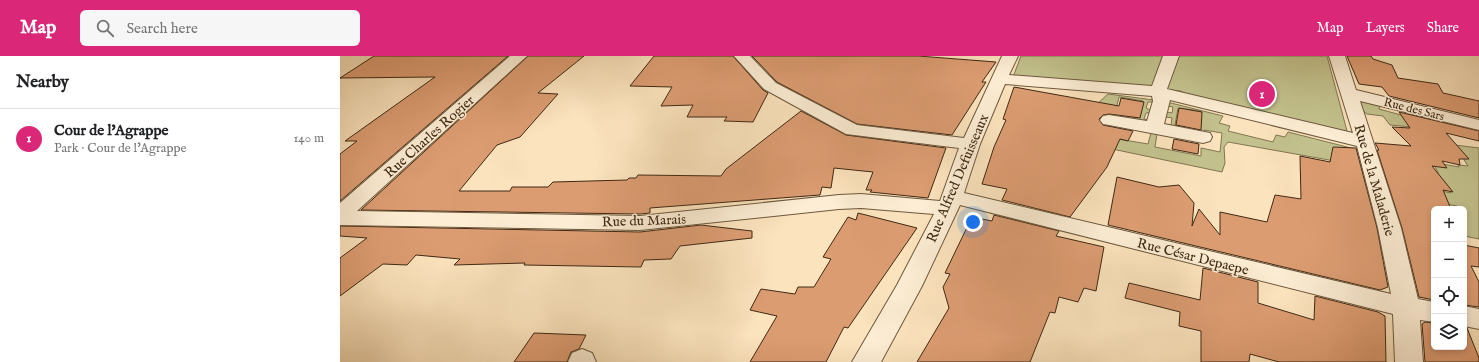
<!DOCTYPE html>
<html lang="en">
<head>
<meta charset="utf-8">
<style>
	body { margin:0; font-family:"IM FELL English",serif; background:#f6f6f6; color:#202124 }
	.controls { position:absolute; right:12px; bottom:12px; display:grid; overflow:hidden; border-radius:6px; box-shadow:0 2px 6px #0003 }
	.controls button { width:36px; height:36px; display:grid; place-items:center; padding:0; border:0; border-bottom:1px solid #e0e0e0; background:#fff; color:#202124; font:20px sans-serif }
	.you { position:absolute; left:633px; top:166px; width:14px; height:14px; margin:-10px; border:3px solid #fff; border-radius:50%; background:#1a73e8; box-shadow:0 0 0 6px #1a73e833 }
	.badge { display:grid; place-items:center; width:26px; height:26px; border-radius:50%; background:#db2777; color:#fff; font-size:13px; font-weight:700 }
	.pin { position:absolute; translate:-50% -50%; border:2px solid #fff; box-shadow:0 1px 4px #0006 }
	.list { margin:0; padding:0; list-style:none }
	h2 { display:flex; justify-content:space-between; align-items:center; height:52px; margin:0; padding:0 16px; font-size:17px }
	h2 small { font-size:13px; font-weight:400; color:#757577 }
	.list li { display:grid; grid-template-columns:26px 1fr auto; gap:12px; align-items:center; box-sizing:border-box; height:60px; padding:0 16px; border-top:1px solid #e0e0e0 }
	.list b { display:block; font-size:15px; white-space:nowrap }
	.list p { margin:0; font-size:13px; white-space:nowrap; color:#757577 }
	.list em { font-size:13px; font-style:normal; color:#757577 }
	.icon { flex:none; width:22px; height:22px; fill:none; stroke:currentColor; stroke-width:2; stroke-linecap:round; stroke-linejoin:round }
	.map { position:relative; flex:none; width:1139px; height:306px; overflow:hidden }
	header { display:flex; align-items:center; gap:24px; box-sizing:border-box; height:56px; padding:0 20px; background:#db2777; color:#fff }
	header strong { font-size:19px }
	nav { display:flex; gap:22px; margin-inline-start:auto; font-size:14px }
	.search { width:280px; height:36px; background:#f6f6f6; display:flex; align-items:center; gap:10px; box-sizing:border-box; padding:0 14px; border-radius:6px; color:#757577; font-size:15px }
	main { display:flex }
	aside { flex:1; background:#fff }
	.map>svg:first-child { display:block }
</style>
</head>
<body>
<header>
<strong>Map</strong>
<div class="search"><svg class="icon" aria-label="search" viewBox="0 0 24 24"><circle cx="10" cy="10" r="6"/><path d="M15 15l6 6"/></svg>Search here</div>
<nav><a>Map</a><a>Layers</a><a>Share</a></nav>
</header>
<main>
<aside>
<h2>Nearby<small></small></h2>
<ul class="list">
<li><span class="badge">1</span><div><b>Cour de l'Agrappe</b><p>Park · Cour de l'Agrappe</p></div><em>140 m</em></li>
</ul>
</aside>
<div class="map">
<svg width="1139" height="306" viewBox="0 0 1139 306">
	<rect width="100%" height="100%" fill="#fbe3bd"/>
	<filter id="stains"><feTurbulence type="fractalNoise" baseFrequency=".005" numOctaves="4"/><feColorMatrix values="0 0 0 0 .2 0 0 0 0 .09 0 0 0 0 .02 0 0 0 .5 -.17"/></filter>
	<radialGradient id="worn" r=".72"><stop offset=".6" stop-color="#630" stop-opacity="0"/><stop offset="1" stop-color="#630" stop-opacity=".3"/></radialGradient>
	<g fill="#c3c28e" stroke="#817651" fill-rule="evenodd">
		<polygon points="681,0 987,0 1007,75 1001,76 848,39 841,35 673,21"/>
		<path d="M768 38 814 44 813 46H808L806 52 814 56 806 57 804 63 811 65C801 68 779 64 770 59L771 57 760 55 752 73 767 76 766 81 808 88 811 77 806 76 807 74 824 78V79L817 78 815 91 861 100V92L880 96 882 77 864 74 863 78 825 69H831L832 62 826 61 825 58 827 56 832 57 833 51 827 50V46L883 60 879 67 890 70 888 75 933 86 936 79 945 81 948 76 1011 92 1017 109 888 86 884 91 885 107 882 116 753 89 743 77 756 49ZM779 41 803 45 800 62 775 58ZM838 52 861 55 860 73 835 69Z"/>
		<polygon points="1020,45 1040,49 1039,53 1105,71 1094,73 1050,69 1043,60 1027,58 1023,55"/>
		<polygon points="1115,89 1139,92 1139,183 1124,180 1124,153 1119,153 1117,150 1106,148 1097,134 1111,137 1105,126 1098,125 1098,116 1092,106 1119,111 1118,109 1128,110"/>
	</g>
	<g fill="#dc9c72" stroke="#3f2914">
		<polygon points="34,0 168,0 0,145 0,98 17,85 5,85 95,21 0,22"/>
		<polygon points="188,0 244,0 198,37 218,38 180,81 157,89 119,135 170,135 172,131 208,131 213,126 287,124 289,122 296,122 298,119 381,120 386,113 461,55 506,79 606,92 588,142 530,136 532,134 526,134 533,116 494,112 491,132 482,131 480,139 310,152 310,157 300,158 21,154"/>
		<polygon points="314,0 393,0 423,34 428,37 413,66 384,65 387,61 347,61 353,49 321,50 332,31 290,30"/>
		<polygon points="412,0 578,0 656,6 642,26 646,26 612,79 517,68 437,26"/>
		<polygon points="1007,0 1031,0 1033,3 1052,9 1058,22 1098,28 1103,37 1139,45 1139,62 1049,40 1042,31 1019,28"/>
		<polygon points="674,31 779,50 781,42 804,46 800,62 769,58 763,59 759,63 763,69 793,75 788,85 780,83 767,111 730,161 662,144 667,133 642,128 654,91 666,64 663,63"/>
		<polygon points="839,52 862,56 861,74 836,69"/>
		<polygon points="1059,56 1139,75 1139,85 1106,77 1129,103 1119,103 1120,109 1102,105 1107,112 1092,110 1113,136 1103,134 1111,153 1094,153 1094,244 1079,241 1062,172 1037,94 1039,94 1035,87 1071,90 1052,71 1070,72"/>
		<polygon points="834,83 859,88 858,98 832,93"/>
		<polygon points="993,91 1016,92 1037,172 1048,231 1040,234 768,169 777,121 819,131 839,129 854,147 852,170 859,153 880,179 880,156 927,166 935,139 961,143 960,100 990,106"/>
		<polygon points="518,157 577,172 508,272 504,271 486,306 410,306 437,260 410,254 421,233 455,238 458,231 474,231 491,203 483,201 508,161 516,164"/>
		<polygon points="654,159 719,175 716,180 764,191 756,235 744,232 738,246 719,241 715,257 710,256 690,306 577,306 609,252 603,231 610,218 605,217 632,161 652,165"/>
		<polygon points="361,169 412,175 412,182 340,190 331,203 304,204 301,211 184,209 185,207 114,209 120,203 76,199 67,209 43,208 0,240 0,202 27,182 0,180 0,170 300,176"/>
		<polygon points="1124,189 1139,192 1139,211 1131,210 1139,226 1139,251 1124,249"/>
		<polygon points="863,212 918,226 918,247 974,264 975,240 1038,256 1045,260 1046,306 939,306 910,298 909,306 861,306 861,275 839,270 840,256 785,242 789,227 860,244"/>
		<polygon points="1085,266 1094,267 1094,291 1124,291 1124,272 1127,272 1139,302 1139,306 1085,306 1082,268"/>
		<polygon points="194,277 246,279 239,293 231,296 227,306 174,306"/>
	</g>
	<g fill="none" stroke-linecap="round" stroke-linejoin="round">
		<defs>
			<g id="minor">
				<path d="M170 0H187L17 155 300 160 499 139 521 138 600 145 619 92 506 78 424 33 394 0H410L436 27 517 69 624 82 662 0H678L669 19 812 30 823 0H839L827 33 1013 77 989 0H1005L1016 34 1139 64V74L1020 45 1061 172 1078 243 1094 246V266L1080 264 1083 306H1055L1053 258 620 149 582 230 541 306H512L557 229 594 158 521 152 499 153 300 174 0 169V147ZM665 28 812 40 813 45 807 65 769 59 763 60 760 64 763 68 769 69 863 87 870 85 872 81 870 77 824 68 830 44 1017 90 1038 172 1051 238 624 137 640 88Z"/>
				<polygon points="1124,250 1139,253 1139,273 1124,270"/>
				<polygon points="242,293 252,297 256,306 228,306 232,297"/>
			</g>
		</defs>
		<use href="#minor" stroke="#6e583e" stroke-width="2"/>
		<use href="#minor" fill="#fcedd4" fill-rule="evenodd"/>
	</g>
	<g text-anchor="middle" stroke-width="3" stroke-linejoin="round" paint-order="stroke">
		<g font-size="12" fill="#3f2914" stroke="#fcedd4">
			<text transform="translate(1074 53) rotate(14)" y="4">Rue des Sars</text>
		</g>
		<g font-size="14" fill="#3f2914" stroke="#fcedd4">
			<text transform="translate(89 80) rotate(-42)" y="5">Rue Charles Rogier</text>
			<text transform="translate(617 122) rotate(-67)" y="5">Rue Alfred Defuisseaux</text>
			<text transform="translate(1035 124) rotate(74)" y="5">Rue de la Maladerie</text>
			<text transform="translate(304 164) rotate(-2)" y="5">Rue du Marais</text>
			<text transform="translate(853 200) rotate(14)" y="5">Rue César Depaepe</text>
		</g>
	</g>
	<rect width="100%" height="100%" filter="url(#stains)"/>
	<rect width="100%" height="100%" fill="url(#worn)"/>
</svg>
<div class="controls">
<button>+</button>
<button>−</button>
<button><svg class="icon" aria-label="locate" viewBox="0 0 24 24"><circle cx="12" cy="12" r="6"/><path d="M12 2v4M12 18v4M2 12h4M18 12h4"/></svg></button>
<button><svg class="icon" aria-label="layers" viewBox="0 0 24 24"><path d="M12 4l9 5-9 5-9-5zM3 14l9 5 9-5"/></svg></button>
</div>
<div class="you"></div>
<div class="pin badge" style="left:922px;top:38px">1</div>
</div>
</main>
</body>
</html>
